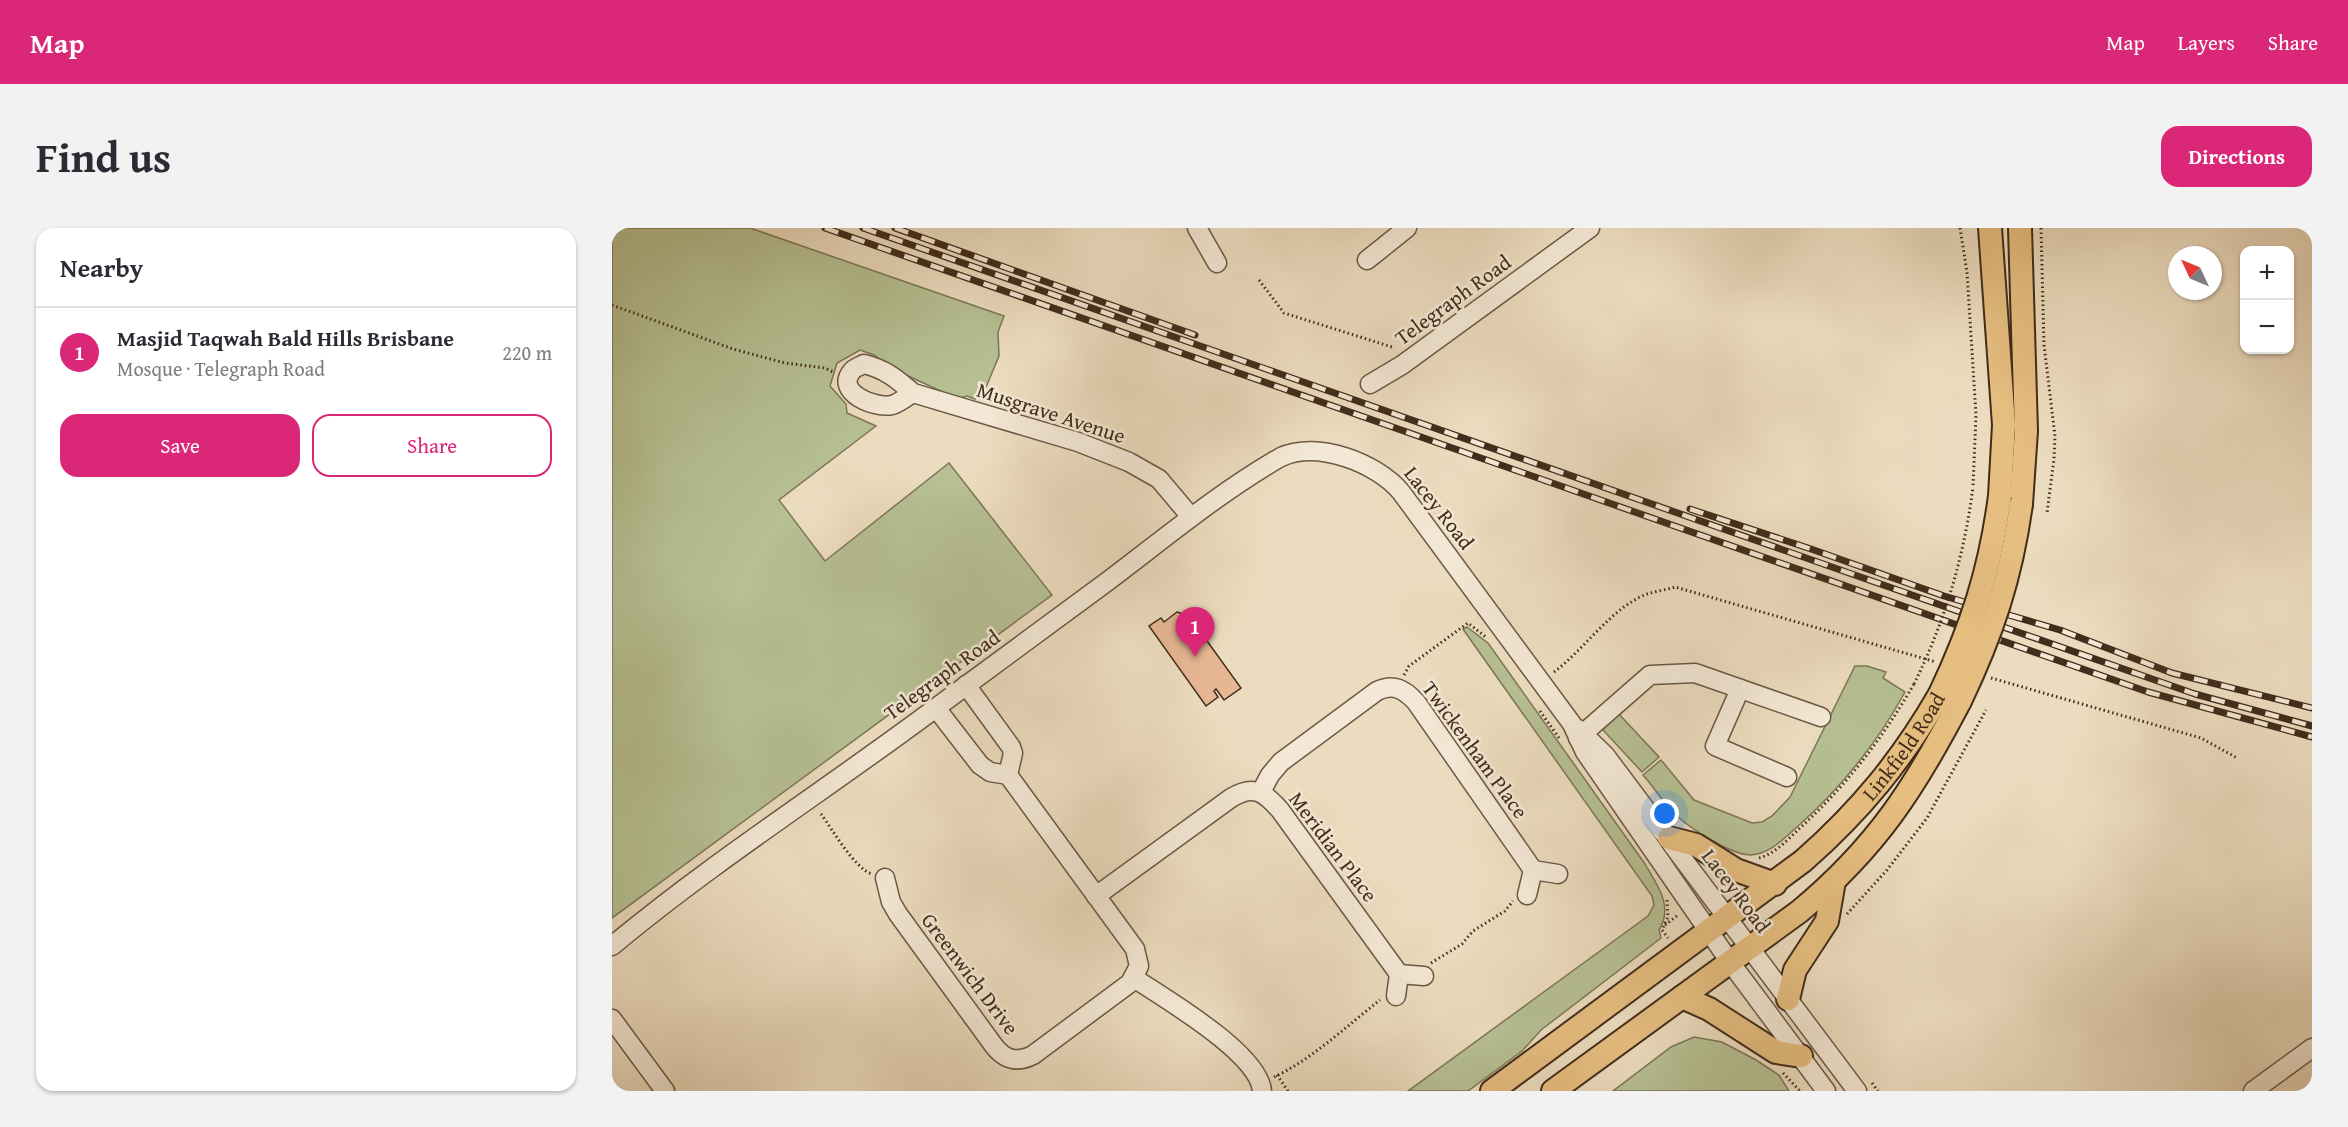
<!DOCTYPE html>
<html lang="en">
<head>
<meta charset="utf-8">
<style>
	body { margin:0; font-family:"Gentium Book Plus",serif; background:#f2f2f3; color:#2b2b33 }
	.controls { position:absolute; right:18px; top:18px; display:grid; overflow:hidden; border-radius:12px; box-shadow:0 2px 4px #0004 }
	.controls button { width:54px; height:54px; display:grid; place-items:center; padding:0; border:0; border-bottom:2px solid #e1e1e2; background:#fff; color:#2b2b33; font:30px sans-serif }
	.compass { position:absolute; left:1556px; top:18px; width:54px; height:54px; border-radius:50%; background:#fff; box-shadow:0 2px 4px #0004; rotate:314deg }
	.you { position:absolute; left:1053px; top:586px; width:21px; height:21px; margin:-15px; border:4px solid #fff; border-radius:50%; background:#1a73e8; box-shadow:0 0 0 9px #1a73e833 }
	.badge { display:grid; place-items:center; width:39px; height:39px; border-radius:50%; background:#db2777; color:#fff; font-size:20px; font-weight:700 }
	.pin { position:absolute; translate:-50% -50px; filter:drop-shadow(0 2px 3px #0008) }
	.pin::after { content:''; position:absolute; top:32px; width:21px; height:18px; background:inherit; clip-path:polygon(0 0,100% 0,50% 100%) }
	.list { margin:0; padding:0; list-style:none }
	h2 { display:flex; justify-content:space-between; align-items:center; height:78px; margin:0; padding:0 24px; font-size:26px }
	h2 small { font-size:20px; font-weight:400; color:#7c7c81 }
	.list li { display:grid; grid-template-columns:39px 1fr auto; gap:18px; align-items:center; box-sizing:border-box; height:90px; padding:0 24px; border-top:2px solid #e1e1e2 }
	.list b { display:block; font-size:22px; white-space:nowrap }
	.list p { margin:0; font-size:20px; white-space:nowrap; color:#7c7c81 }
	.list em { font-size:20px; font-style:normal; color:#7c7c81 }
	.actions { display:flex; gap:12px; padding:18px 24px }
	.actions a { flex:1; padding:14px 0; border:2px solid #db2777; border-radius:18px; text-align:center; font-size:21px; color:#db2777 }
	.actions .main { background:#db2777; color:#fff }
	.map { position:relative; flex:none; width:1700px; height:863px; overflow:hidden; border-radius:18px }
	header { display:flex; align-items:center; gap:36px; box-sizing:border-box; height:84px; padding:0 30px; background:#db2777; color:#fff }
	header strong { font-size:28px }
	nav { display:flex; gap:33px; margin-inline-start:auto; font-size:21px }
	.intro { display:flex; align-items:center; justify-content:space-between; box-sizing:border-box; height:144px; padding:0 36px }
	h1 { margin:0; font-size:42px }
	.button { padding:15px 27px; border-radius:18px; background:#db2777; color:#fff; font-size:21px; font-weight:700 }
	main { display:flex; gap:36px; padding:0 36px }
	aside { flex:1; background:#fff; border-radius:18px; box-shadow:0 2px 4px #0004 }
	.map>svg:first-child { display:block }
</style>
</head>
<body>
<header>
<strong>Map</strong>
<nav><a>Map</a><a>Layers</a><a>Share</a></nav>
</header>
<div class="intro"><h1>Find us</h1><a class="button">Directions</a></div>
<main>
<aside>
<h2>Nearby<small></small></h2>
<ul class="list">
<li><span class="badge">1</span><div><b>Masjid Taqwah Bald Hills Brisbane</b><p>Mosque · Telegraph Road</p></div><em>220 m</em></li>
</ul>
<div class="actions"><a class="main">Save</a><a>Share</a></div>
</aside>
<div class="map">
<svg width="1700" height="863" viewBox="0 0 1700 863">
	<rect width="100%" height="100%" fill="#ecdcbf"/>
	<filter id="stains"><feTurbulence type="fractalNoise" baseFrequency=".00333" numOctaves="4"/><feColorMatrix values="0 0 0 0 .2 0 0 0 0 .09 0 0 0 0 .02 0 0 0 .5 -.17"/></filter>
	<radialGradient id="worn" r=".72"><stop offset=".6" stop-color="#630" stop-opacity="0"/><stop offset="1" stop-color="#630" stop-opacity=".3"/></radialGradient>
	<g fill="#b6c093" stroke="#7c7657" stroke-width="1.5">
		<polygon points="0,0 138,0 392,88 386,104 387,128 372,164 365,166 363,171 355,168 346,171 281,141 262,127 248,122 225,135 218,158 234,176 235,185 264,198 167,272 213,333 337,235 440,367 0,690"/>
		<path d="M855 399 876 415 1033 636C1045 657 1062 678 1047 702L1049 710 929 802 910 823 856 863H796L1036 688 1042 677 1040 668 853 404 851 401Z"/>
		<path d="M1243 438H1255L1274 444 1271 450 1293 464C1265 515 1228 561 1185 599 1171 611 1158 626 1139 627 1119 627 1077 600 1063 586 1051 575 1042 559 1031 547L1049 532 1082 572 1140 595 1150 594 1160 588 1178 569Z"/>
		<polygon points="1006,485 1047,529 1030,544 991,502"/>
		<polygon points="1082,809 1110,814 1144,832 1167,847 1177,863 1001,863 1059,819"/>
	</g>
	<polygon fill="#e7b794" stroke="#422c1b" stroke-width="1.5" points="565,384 577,388 629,460 612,472 604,461 602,463 606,469 594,478 537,398 549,390 552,394"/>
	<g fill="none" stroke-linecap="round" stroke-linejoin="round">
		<defs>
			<g id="minor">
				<polyline points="585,0 605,35"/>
				<polyline points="755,32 795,0"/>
				<polyline points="758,156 790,137 978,0"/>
				<path d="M301 165C294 169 287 175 280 177 263 181 222 164 240 143 242 140 248 138 252 136 273 141 285 151 301 165L466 214 517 234 547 251 579 289"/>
				<polyline points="354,457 399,519 401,525 396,547"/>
				<polyline points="1128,461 1103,518 1175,549"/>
				<polyline points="966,501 993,527 1245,863"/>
				<polyline points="966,510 1038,447 1083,445 1209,489"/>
				<path d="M649 564 658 547 669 534 765 463C781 455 792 461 804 474L921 642"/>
				<path d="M273 650 279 674 286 686 382 818C393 832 405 835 421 827L518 755 527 738 523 721 396 547 378 544 368 537 324 480"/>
				<polyline points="915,667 921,642 946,646"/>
				<path d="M484 668 619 570C642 556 652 564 668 582L787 746"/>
				<path d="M0 718C103 632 217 560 325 479 382 437 439 395 496 353 553 310 608 264 669 229 705 212 765 235 789 264L960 496 973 524 1118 734 1214 863"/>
				<path d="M522 750C553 771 647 825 650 863"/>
				<polyline points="784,768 787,746 812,748"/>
				<polyline points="0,791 53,863"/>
				<polyline points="1641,863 1700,820"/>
			</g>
			<g id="major">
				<polyline points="1378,0 1392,197 1388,268"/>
				<polyline points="1408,0 1414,203 1409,276"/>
				<polyline points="1057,610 1084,617 1124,642 1163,656"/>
				<polyline points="1070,769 1097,781 1164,824 1189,828"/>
				<polyline points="1176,771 1183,742 1215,693 1222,653"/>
				<path id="s1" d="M880 863 1191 633C1248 583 1290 532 1328 466"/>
				<path d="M941 863 1188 683C1265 619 1303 559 1348 473"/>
			</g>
		</defs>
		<use href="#minor" stroke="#6c5844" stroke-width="21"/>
		<use href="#major" stroke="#422c1b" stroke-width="26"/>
		<g stroke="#422c1b" stroke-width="3" stroke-dasharray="1.5 3" stroke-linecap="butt">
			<polyline points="1348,0 1355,44 1364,187 1361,259"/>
			<polyline points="1429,0 1432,117 1443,208 1442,231 1435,285"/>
			<polyline points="647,52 672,85 780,119"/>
			<polyline points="0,77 121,121 173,135 213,140 221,144"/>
			<path d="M942 444C972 422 1000 379 1035 366 1044 363 1054 362 1063 359L1324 434"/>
			<polyline points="792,447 797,438 856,395 875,410"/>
			<polyline points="1379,450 1589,510 1625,530"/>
			<polyline points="928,483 947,510"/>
			<path d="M209 586C220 601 243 641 260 646"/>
			<path d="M1147 630C1163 626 1176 611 1188 600 1234 558 1270 511 1302 456"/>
			<polyline points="1055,672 1056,689 1050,702 1056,710"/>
			<polyline points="1235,686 1275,642 1315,590 1374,482"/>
			<polyline points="1053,697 1066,687"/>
			<polyline points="819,735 850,716 861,703 893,683 901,673"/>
			<polyline points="1171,845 1188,863"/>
			<polyline points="665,847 676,863"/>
			<path d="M662 849C699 832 736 797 768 772"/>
			<polyline points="1260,855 1266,863"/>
		</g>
		<use href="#minor" stroke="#f3e8d5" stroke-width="18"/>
		<use href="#major" stroke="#e6be80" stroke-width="22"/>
		<defs>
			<g id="rail">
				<polyline points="213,0 1536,464 1700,509"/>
				<polyline points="251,0 1583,466 1700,498"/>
				<polyline points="283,0 583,107"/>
				<polyline points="1078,281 1199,321 1332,368 1448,402 1560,445 1700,480"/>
			</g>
		</defs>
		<use href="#rail" stroke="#422c1b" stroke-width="7"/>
		<use href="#rail" stroke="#f3e8d5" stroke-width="4.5" stroke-dasharray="14" stroke-linecap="butt"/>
		<defs>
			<g id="major-bridge">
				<path d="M1328 466C1360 398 1378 343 1388 268"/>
				<path d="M1348 473C1380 406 1399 349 1409 276"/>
			</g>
		</defs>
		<use href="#major-bridge" stroke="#422c1b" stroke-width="26" stroke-linecap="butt"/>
		<path stroke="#422c1b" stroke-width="3" stroke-dasharray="1.5 3" stroke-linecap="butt" d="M1302 456C1333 393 1352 329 1361 259"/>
		<use href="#major-bridge" stroke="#e6be80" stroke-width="22"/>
	</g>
	<g text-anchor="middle" stroke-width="5" stroke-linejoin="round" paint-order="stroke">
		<g font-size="21" fill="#422c1b" stroke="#f3e8d5">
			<text transform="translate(841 72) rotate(-36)" y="7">Telegraph Road</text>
			<text transform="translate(439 185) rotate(18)" y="7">Musgrave Avenue</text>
			<text transform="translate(827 280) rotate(52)" y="7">Lacey Road</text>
			<text transform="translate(330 447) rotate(-36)" y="7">Telegraph Road</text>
			<text dy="7" stroke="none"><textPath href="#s1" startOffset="540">Linkfield Road</textPath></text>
			<text transform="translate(863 522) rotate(54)" y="7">Twickenham Place</text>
			<text transform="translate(721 619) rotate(53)" y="7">Meridian Place</text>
			<text transform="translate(1124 663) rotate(53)" y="7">Lacey Road</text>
			<text transform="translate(358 746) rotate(53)" y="7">Greenwich Drive</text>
		</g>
	</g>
	<rect width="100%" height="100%" filter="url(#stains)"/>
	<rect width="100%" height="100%" fill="url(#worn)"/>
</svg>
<div class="controls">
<button>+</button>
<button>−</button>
</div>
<svg class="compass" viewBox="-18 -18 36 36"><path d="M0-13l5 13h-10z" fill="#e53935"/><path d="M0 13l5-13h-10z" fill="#7c7c81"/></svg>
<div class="you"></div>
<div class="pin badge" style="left:583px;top:429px">1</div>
</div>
</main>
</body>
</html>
